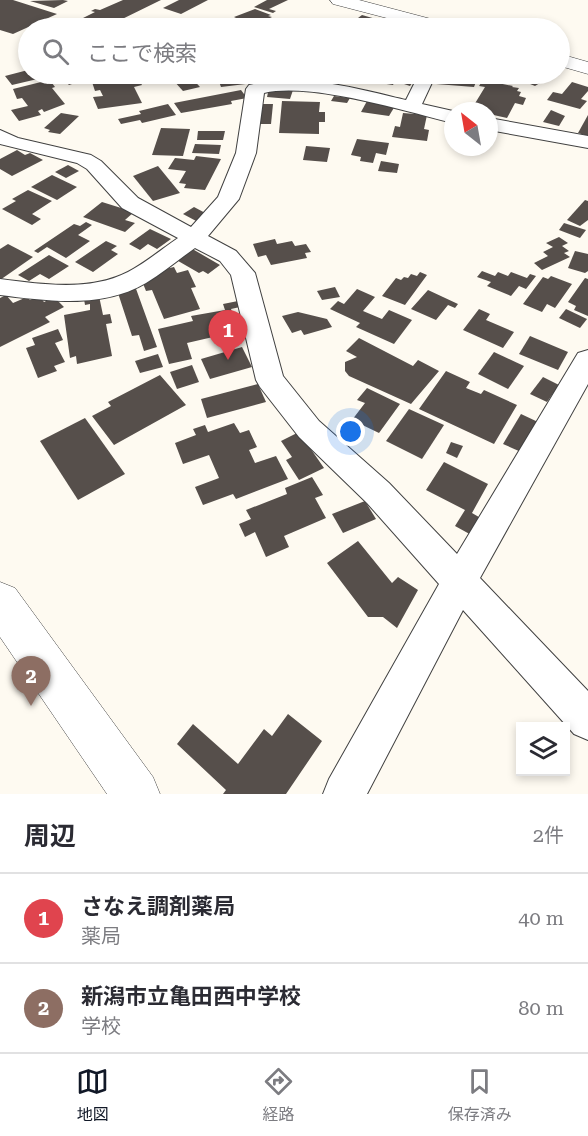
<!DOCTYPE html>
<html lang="ja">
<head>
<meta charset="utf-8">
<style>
	body { margin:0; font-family:"Roboto Serif","Noto Sans JP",serif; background:#f7f7f7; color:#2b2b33 }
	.controls { position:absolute; right:18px; bottom:18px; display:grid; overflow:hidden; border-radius:0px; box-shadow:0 3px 9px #0003 }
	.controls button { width:54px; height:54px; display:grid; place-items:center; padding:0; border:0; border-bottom:2px solid #e1e1e2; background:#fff; color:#2b2b33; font:30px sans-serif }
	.compass { position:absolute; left:444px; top:102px; width:54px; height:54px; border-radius:50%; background:#fff; box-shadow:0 3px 9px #0003; rotate:329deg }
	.you { position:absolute; left:351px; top:432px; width:21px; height:21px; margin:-15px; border:4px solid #fff; border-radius:50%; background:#1a73e8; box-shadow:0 0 0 9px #1a73e833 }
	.badge { display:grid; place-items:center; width:39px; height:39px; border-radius:50%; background:#111827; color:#fff; font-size:20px; font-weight:700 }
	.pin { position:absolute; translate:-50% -50px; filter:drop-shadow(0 2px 3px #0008) }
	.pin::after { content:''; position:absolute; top:32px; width:21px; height:18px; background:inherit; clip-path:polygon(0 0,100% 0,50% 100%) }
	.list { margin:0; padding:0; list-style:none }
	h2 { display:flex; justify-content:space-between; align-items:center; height:78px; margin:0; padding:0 24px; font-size:26px }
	h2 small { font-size:20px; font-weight:400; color:#7c7c81 }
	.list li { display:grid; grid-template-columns:39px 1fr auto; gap:18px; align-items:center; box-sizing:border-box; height:90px; padding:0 24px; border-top:2px solid #e1e1e2 }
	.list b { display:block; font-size:22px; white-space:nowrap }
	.list p { margin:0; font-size:20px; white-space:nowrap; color:#7c7c81 }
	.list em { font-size:20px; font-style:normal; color:#7c7c81 }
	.icon { flex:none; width:33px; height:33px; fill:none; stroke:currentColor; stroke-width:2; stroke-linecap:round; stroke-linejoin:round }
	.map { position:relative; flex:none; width:588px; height:794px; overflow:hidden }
	.search { position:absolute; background:#fff; box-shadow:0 3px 9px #0003; left:18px; right:18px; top:18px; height:66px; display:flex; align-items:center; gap:15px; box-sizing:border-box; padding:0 21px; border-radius:33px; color:#7c7c81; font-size:22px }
	.sheet { height:258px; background:#fff }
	nav { display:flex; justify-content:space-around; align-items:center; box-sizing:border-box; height:84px; border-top:2px solid #e1e1e2; background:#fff; font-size:16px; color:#7c7c81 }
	nav a { display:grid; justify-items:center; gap:3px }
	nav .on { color:#111827 }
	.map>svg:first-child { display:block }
</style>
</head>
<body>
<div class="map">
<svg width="588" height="794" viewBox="0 0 588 794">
	<rect width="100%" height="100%" fill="#fefaf1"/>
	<g fill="#564f4b">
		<polygon points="0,0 13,0 57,14 13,34 0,30"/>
		<polygon points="63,0 68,1 54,8 30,1"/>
		<polygon points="123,0 161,0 108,26 83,18 95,12 91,11 95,9 100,10"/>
		<polygon points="179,0 208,0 181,14 163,8"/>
		<polygon points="267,0 288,0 269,9 276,11 273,13 254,7"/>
		<polygon points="255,9 271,15 268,16 272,17 268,19 271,20 247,28 228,24 238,19 234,17"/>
		<polygon points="362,15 397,25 395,26 401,28 364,27 372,22 358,18"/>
		<polygon points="308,20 338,28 295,28"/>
		<polygon points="28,70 28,74 43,74 46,77 12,85 5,76"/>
		<polygon points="62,74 77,74 84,80 69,85 61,77 65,76"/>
		<polygon points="371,74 375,74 414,80 410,86 395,81 393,85 367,81"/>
		<polygon points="454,74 479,74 474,87 436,84 440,76 452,77"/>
		<polygon points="121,75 122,77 130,76 132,79 138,78 142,85 134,87 142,103 98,109 93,97 103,96 100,90 95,91 92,82"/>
		<polygon points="252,75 254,80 261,79 263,82 221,87 218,79"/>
		<polygon points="526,75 543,81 535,86 518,79"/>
		<polygon points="190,76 200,87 183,91 173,80"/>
		<polygon points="483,80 513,86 512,87 519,88 517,91 521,92 519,96 526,98 523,105 515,103 507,118 489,114 489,111 478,111 481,106 474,105 485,87 479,86"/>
		<polygon points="45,81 47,84 52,83 55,87 52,88 65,104 44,112 42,109 38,111 41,115 19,121 11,110 28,106 22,98 17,99 13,89"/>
		<polygon points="572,82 588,87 588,91 581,99 587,101 580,109 547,100 553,92 562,94"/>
		<polygon points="269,88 293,90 290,99 267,97"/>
		<polygon points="241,90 247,98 231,101 232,104 181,113 174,103"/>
		<polygon points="334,96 350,98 347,103 331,101"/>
		<polygon points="282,101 320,102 319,112 325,112 325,122 319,122 319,134 279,133"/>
		<polygon points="367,101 395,106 389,116 361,112"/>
		<polygon points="168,104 176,115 142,123 140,120 121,124 118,119 141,114 139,111"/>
		<polygon points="263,104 273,104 271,124 260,124"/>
		<polygon points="551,110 565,116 559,126 543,122"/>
		<polygon points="61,113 79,116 60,134 48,132 50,130 44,128"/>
		<polygon points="403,113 427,115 424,129 429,130 427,141 392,137 395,126 400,127"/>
		<polygon points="588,115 588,136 578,133"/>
		<polygon points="161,128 190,129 183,156 152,155"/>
		<polygon points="198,131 225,131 223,140 197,140"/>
		<polygon points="357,139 389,143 386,155 376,153 373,163 360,161 361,157 351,155"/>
		<polygon points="195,144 221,145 219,154 192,153"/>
		<polygon points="306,146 330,148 327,162 303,160"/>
		<polygon points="17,150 25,155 30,153 43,160 12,176 0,169 0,159"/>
		<polygon points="196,156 221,159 205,190 184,188 186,184 179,183 186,171 168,169 175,158 194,160"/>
		<polygon points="381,161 399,164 397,173 378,171"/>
		<polygon points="68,165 79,171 66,178 55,172"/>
		<polygon points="158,166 180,193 153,201 133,176"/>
		<polygon points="52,175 77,187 57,200 31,187"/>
		<polygon points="28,190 52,201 32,214 41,219 32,225 2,209 16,201 12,199"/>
		<polygon points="585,200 588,201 588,220 580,226 567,220"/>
		<polygon points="102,202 134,212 125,220 135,223 125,232 83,217"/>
		<polygon points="194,207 209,215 198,222 183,214"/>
		<polygon points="86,222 92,225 78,235 90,241 66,258 47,247 38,253 34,251 74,224 80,226"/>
		<polygon points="564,223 586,230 580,238 559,230"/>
		<polygon points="150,229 171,239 157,249 148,244 140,250 129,244"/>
		<polygon points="559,237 568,243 562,246 569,251 564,253 570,257 542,270 534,263 548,256 543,252 553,247 546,243"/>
		<polygon points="275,239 277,244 292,241 295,246 306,244 311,252 305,253 307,258 271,265 266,255 258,257 253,244"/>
		<polygon points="106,241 117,246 111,250 118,254 93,272 75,262"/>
		<polygon points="8,244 33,257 0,280 0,249"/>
		<polygon points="189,247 220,265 208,274 203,271 199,273 173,258"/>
		<polygon points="575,251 588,254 588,271 585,273 568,268"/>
		<polygon points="49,255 69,266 49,279 40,274 29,281 18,275"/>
		<polygon points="174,267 177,273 188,270 196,287 191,288 200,309 164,319 152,290 146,291 142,281 152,272"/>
		<polygon points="482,271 495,276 498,272 508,276 511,272 527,278 530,274 536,276 526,289 519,286 511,296 487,286 491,282 477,277"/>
		<polygon points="420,272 427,275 405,305 382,296 396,278 401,280 404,277 408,278 411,274 417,276"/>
		<polygon points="551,276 572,284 555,308 547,304 542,312 523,304 543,277 548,279"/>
		<polygon points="585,278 588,279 588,316 574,310 576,306 568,302"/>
		<polygon points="135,286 157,347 144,351 139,335 132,336 117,290"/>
		<polygon points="335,287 340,297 322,300 317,291"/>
		<polygon points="357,289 375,297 363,311 382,319 389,310 412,320 394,344 356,327 360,323 330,309 338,301 344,304"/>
		<polygon points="428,290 458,304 455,308 448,305 436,320 411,309"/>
		<polygon points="6,295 13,303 27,297 30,300 39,296 44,302 54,297 64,307 45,317 50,322 0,347 0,298"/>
		<polygon points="99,296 103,315 110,314 112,323 106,324 112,356 77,364 76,356 70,358 64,315 90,310 90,304 85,305 84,299"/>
		<polygon points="238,301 240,307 231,309 234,317 241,315 249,335 228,340 226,334 187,343 192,359 169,364 158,329 193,321 191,316 225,310 223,304"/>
		<polygon points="479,309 490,314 486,320 514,332 503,348 463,330"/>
		<polygon points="566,309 587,319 580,328 559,318"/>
		<polygon points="298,312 327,319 332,327 304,335 301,330 292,333 282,316"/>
		<polygon points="58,329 63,340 55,343 65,362 54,366 57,371 38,378 26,348 35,345 32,338"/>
		<polygon points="530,336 568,352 558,370 519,354"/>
		<polygon points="359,338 413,366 418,360 439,371 411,404 349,376 345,371 345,362 357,357 346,351"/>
		<polygon points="242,347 252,367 210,379 201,359"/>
		<polygon points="494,352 524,366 508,389 478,374"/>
		<polygon points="158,354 163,367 140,373 135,361"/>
		<polygon points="192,365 199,382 177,389 170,372"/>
		<polygon points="446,371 470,382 466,388 481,394 484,390 517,405 494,444 419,409"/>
		<polygon points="160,375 186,405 114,445 92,416 111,406 108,402"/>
		<polygon points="543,377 559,385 547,402 530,394"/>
		<polygon points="258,384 266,402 207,418 201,399"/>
		<polygon points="367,388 400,404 379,433 352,420 365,403 357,400"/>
		<polygon points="409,409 444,425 422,459 386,441"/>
		<polygon points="521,414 538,422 521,452 503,444"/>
		<polygon points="85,418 125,474 78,500 40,441"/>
		<polygon points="234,423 240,433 249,430 257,447 249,450 255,463 276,456 288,479 236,499 233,494 203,505 195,487 219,478 209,455 183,464 175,443 196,435 193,429 205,425 208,432"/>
		<polygon points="299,432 324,468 299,480 286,460 292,457 281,441"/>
		<polygon points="451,442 463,446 457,458 446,453"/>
		<polygon points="444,462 488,484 472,513 484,520 475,537 455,526 465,510 426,490"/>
		<polygon points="312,477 323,495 315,498 326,518 284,536 289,547 266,557 255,532 245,537 239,524 251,519 246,510 287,494 285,488"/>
		<polygon points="365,501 376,519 343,533 332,514"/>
		<polygon points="358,541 392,583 398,577 418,590 397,628 383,617 368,617 327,563"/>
		<polygon points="288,714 322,741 286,794 223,794 226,790 177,744 193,724 238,764 264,729 272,736"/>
	</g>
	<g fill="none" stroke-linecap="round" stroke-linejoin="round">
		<defs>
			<g id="minor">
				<path d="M419 74H436L422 104 453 111V123C404 111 311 82 264 93L256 153 239 199 208 236 236 251 255 273 283 376 319 421 389 483 457 554 578 353 588 350V384L480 578 588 691V740L574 734 463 610 367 794H323L329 779 439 584 367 503 299 437 260 387 256 380 231 275 220 261 195 248C179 259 163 273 146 283 102 309 48 301 0 295V279C41 284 89 292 128 272 145 263 162 249 178 238L122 208 87 169 77 163 0 144V130L18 138 91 155 101 161 138 198 191 227 218 197 236 153 246 89 249 85C300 72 355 88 406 100Z"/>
				<polygon points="489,118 588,136 588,148 489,130"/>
			</g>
			<g id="tertiary">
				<polygon points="330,0 359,0 450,24 453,28 425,28 333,4"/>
				<polygon points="560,54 588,62 588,74 560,66"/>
				<polygon points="0,582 15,588 153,777 160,794 107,794 0,637"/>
			</g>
		</defs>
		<use href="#minor" stroke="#414141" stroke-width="2"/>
		<use href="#tertiary" stroke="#414141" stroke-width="1"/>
		<use href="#minor" fill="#fff" fill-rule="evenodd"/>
		<use href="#tertiary" fill="#fff" fill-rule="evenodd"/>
	</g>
</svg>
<div class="controls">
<button><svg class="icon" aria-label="layers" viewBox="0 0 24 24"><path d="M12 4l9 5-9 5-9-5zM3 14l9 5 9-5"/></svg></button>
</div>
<svg class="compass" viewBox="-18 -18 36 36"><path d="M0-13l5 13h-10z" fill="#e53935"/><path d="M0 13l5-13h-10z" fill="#7c7c81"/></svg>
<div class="you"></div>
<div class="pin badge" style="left:228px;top:360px;background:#e0444e">1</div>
<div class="pin badge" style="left:31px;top:706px;background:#8d6e63">2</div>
<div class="search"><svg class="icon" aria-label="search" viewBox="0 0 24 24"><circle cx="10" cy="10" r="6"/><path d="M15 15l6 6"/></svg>ここで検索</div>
</div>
<section class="sheet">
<h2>周辺<small>2件</small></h2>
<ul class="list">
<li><span class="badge" style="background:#e0444e">1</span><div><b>さなえ調剤薬局</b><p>薬局</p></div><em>40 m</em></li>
<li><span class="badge" style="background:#8d6e63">2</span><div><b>新潟市立亀田西中学校</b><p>学校</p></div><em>80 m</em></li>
</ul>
</section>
<nav>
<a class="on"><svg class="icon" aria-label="map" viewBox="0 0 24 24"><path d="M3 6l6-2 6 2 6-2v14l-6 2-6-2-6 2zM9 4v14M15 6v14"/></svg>地図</a>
<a><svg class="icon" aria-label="directions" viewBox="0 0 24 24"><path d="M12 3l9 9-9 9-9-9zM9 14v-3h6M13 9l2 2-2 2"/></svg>経路</a>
<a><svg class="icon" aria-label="saved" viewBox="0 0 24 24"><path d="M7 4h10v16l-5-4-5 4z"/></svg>保存済み</a>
</nav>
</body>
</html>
